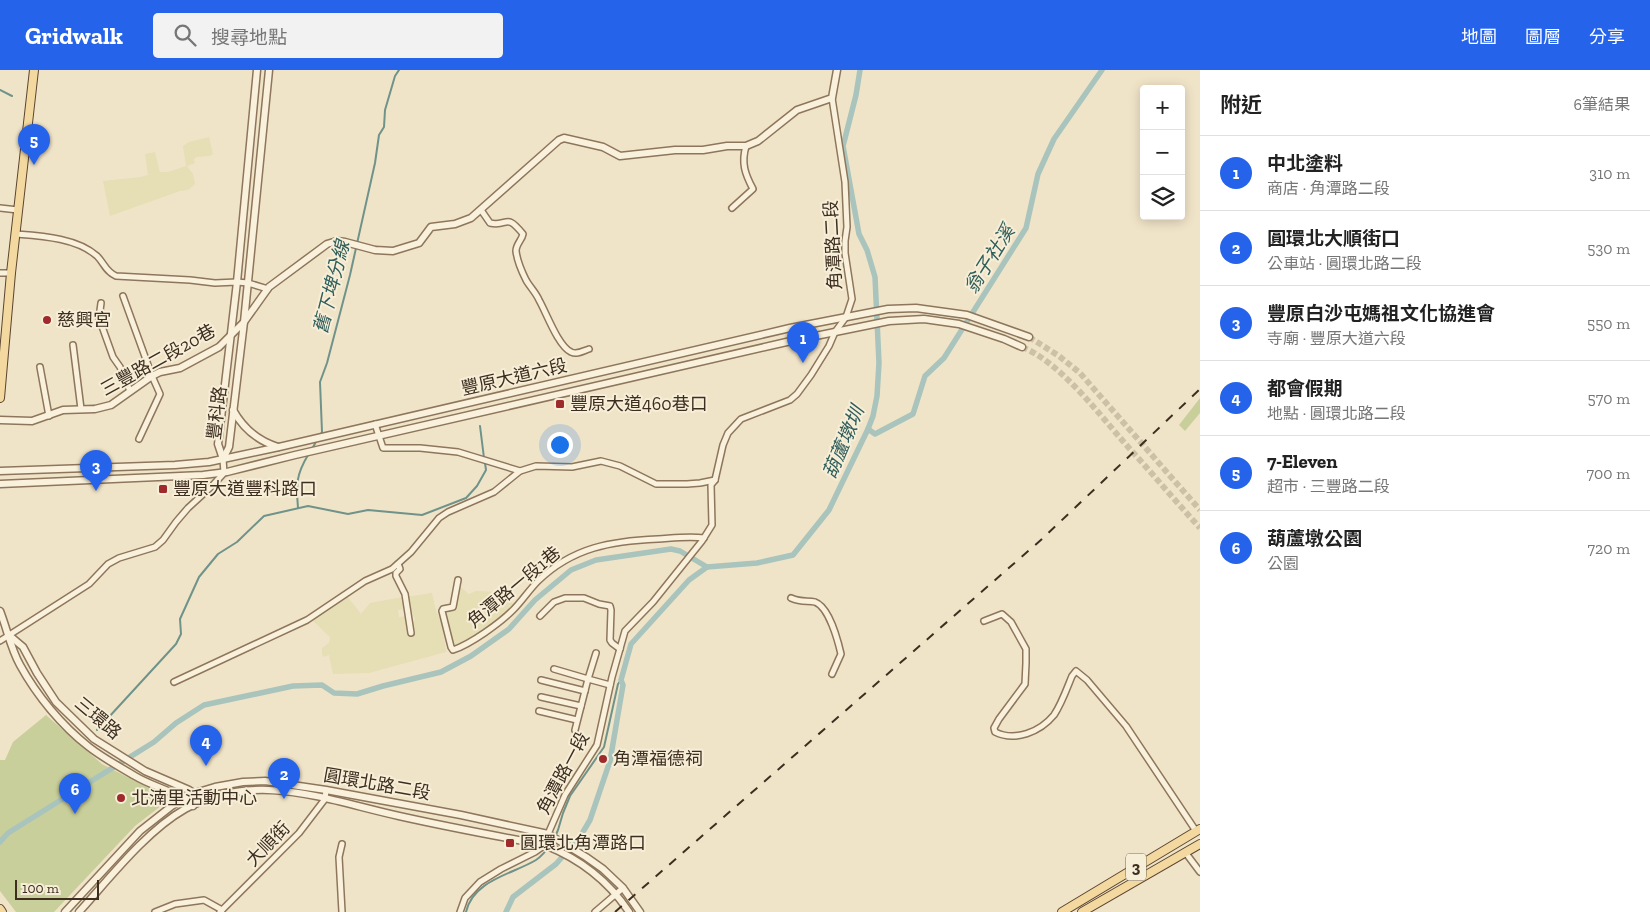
<!DOCTYPE html>
<html lang="zh-TW">
<head>
<meta charset="utf-8">
<style>
	body { margin:0; font-family:"Zilla Slab","Noto Sans TC",serif; background:#f2f2f2; color:#222 }
	.controls { position:absolute; right:15px; top:15px; display:grid; overflow:hidden; border-radius:5px; box-shadow:0 2px 12px #0003 }
	.controls button { width:45px; height:45px; display:grid; place-items:center; padding:0; border:0; border-bottom:1px solid #e0e0e0; background:#fff; color:#222; font:25px sans-serif }
	.scale { position:absolute; left:15px; bottom:12px; width:84px; box-sizing:border-box; padding-left:5px; border:2px solid #3d2e20; border-top:0; font-size:14px; line-height:18px; white-space:nowrap; color:#3d2e20; -webkit-text-stroke:4px #f7eed8; paint-order:stroke }
	.you { position:absolute; left:559px; top:374px; width:18px; height:18px; margin:-12px; border:4px solid #fff; border-radius:50%; background:#1a73e8; box-shadow:0 0 0 8px #1a73e833 }
	.badge { display:grid; place-items:center; width:32px; height:32px; border-radius:50%; background:#2563eb; color:#fff; font-size:16px; font-weight:700 }
	.pin { position:absolute; translate:-50% -41px; filter:drop-shadow(0 1px 2px #0008) }
	.pin::after { content:''; position:absolute; top:26px; width:18px; height:15px; background:inherit; clip-path:polygon(0 0,100% 0,50% 100%) }
	.list { margin:0; padding:0; list-style:none }
	h2 { display:flex; justify-content:space-between; align-items:center; height:65px; margin:0; padding:0 20px; font-size:21px }
	h2 small { font-size:16px; font-weight:400; color:#767676 }
	.list li { display:grid; grid-template-columns:32px 1fr auto; gap:15px; align-items:center; box-sizing:border-box; height:75px; padding:0 20px; border-top:1px solid #e0e0e0 }
	.list b { display:block; font-size:19px; white-space:nowrap }
	.list p { margin:0; font-size:16px; white-space:nowrap; color:#767676 }
	.list em { font-size:16px; font-style:normal; color:#767676 }
	.icon { flex:none; width:28px; height:28px; fill:none; stroke:currentColor; stroke-width:2; stroke-linecap:round; stroke-linejoin:round }
	.map { position:relative; flex:none; width:1200px; height:842px; overflow:hidden }
	header { display:flex; align-items:center; gap:30px; box-sizing:border-box; height:70px; padding:0 25px; background:#2563eb; color:#fff }
	header strong { font-size:24px }
	nav { display:flex; gap:28px; margin-inline-start:auto; font-size:18px }
	.search { width:350px; height:45px; background:#f2f2f2; display:flex; align-items:center; gap:12px; box-sizing:border-box; padding:0 18px; border-radius:5px; color:#767676; font-size:19px }
	main { display:flex }
	aside { flex:1; background:#fff }
	.map>svg:first-child { display:block }
</style>
</head>
<body>
<header>
<strong>Gridwalk</strong>
<div class="search"><svg class="icon" aria-label="search" viewBox="0 0 24 24"><circle cx="10" cy="10" r="6"/><path d="M15 15l6 6"/></svg>搜尋地點</div>
<nav><a>地圖</a><a>圖層</a><a>分享</a></nav>
</header>
<main>
<div class="map">
<svg width="1200" height="842" viewBox="0 0 1200 842">
	<rect width="100%" height="100%" fill="#f0e4c8"/>
	<g fill="#e6deb5">
		<polygon points="209,67 213,84 210,86 196,87 194,90 195,93 187,96 193,104 195,114 188,120 180,121 110,146 103,111 140,107 148,105 145,84 155,82 160,102 168,102 186,96 183,76 189,72"/>
		<polygon points="459,516 469,524 476,521 498,522 514,534 499,548 464,574 454,579 451,577 446,546 448,541 453,539"/>
		<polygon points="432,523 436,541 442,554 446,582 369,603 333,604 329,585 323,587 322,583 322,578 329,573 330,567 312,550 312,547 347,526 361,544 370,533 403,527 405,539 398,540 399,547 406,546 409,557 407,561 409,560 411,553 414,552 415,549 412,543 410,543 406,527"/>
	</g>
	<g fill="#c9cf9b">
		<polygon points="1200,328 1200,343 1185,361 1179,355"/>
		<polygon points="46,645 102,694 164,726 166,732 135,756 54,842 16,842 0,821 0,690 5,690 13,672"/>
	</g>
	<g fill="none" stroke-linecap="round" stroke-linejoin="round">
		<g stroke="#6f938a" stroke-width="2">
			<polyline points="0,20 12,26"/>
			<polyline points="480,356 484,388"/>
			<polyline points="320,366 322,362 320,312 327,293 350,205 375,93 379,65 384,57 385,40 395,6 399,0"/>
			<polyline points="312,379 317,370"/>
			<path d="M298 438C296 415 296 405 308 385"/>
			<polyline points="97,660 176,574 181,564 180,549 199,507 218,484 237,472 264,446 308,436 348,444 368,440 422,445 466,428 477,416 486,400 485,393"/>
			<polyline points="551,776 558,760 563,743 570,726 604,677 618,614 621,610"/>
			<path d="M466 842C473 810 513 804 536 790 541 787 544 782 548 779"/>
		</g>
		<g stroke="#a9c4bc" stroke-width="5.5">
			<polyline points="868,359 875,364 913,344 925,306 944,288 1026,158 1038,104 1054,69 1102,0"/>
			<polyline points="0,772 8,763 154,672 176,653 204,635 293,616 322,615 334,623 357,624 383,616 441,602 471,586 509,559 535,530 571,500 596,490 671,479 680,481 707,497"/>
			<polyline points="506,842 513,827 556,794 580,767 590,750 610,691 623,615 621,610 631,574 689,510 707,497 757,493 793,485 829,440 868,359 873,346 877,326 879,293 875,207 867,180 859,164 843,76 856,25 860,0"/>
		</g>
		<g stroke="#ccc0a6" stroke-width="6" stroke-dasharray="6 3" stroke-linecap="butt">
			<polyline points="1029,267 1059,286 1080,303 1200,440"/>
			<path d="M1022 277C1059 292 1096 340 1122 370 1148 399 1174 429 1200 458"/>
		</g>
		<defs>
			<g id="minor">
				<polyline points="0,138 18,140"/>
				<path d="M732 138 753 119C745 104 741 93 746 76"/>
				<path d="M481 140 490 153C509 157 505 142 523 164 522 170 516 174 516 181 517 190 522 202 526 210 530 217 536 223 539 230 546 242 558 276 571 282 577 285 583 281 589 279"/>
				<path d="M16 164C42 166 77 168 97 186 104 193 106 202 116 206L190 210 215 213 237 212 248 213 268 219"/>
				<polyline points="0,203 11,203"/>
				<polyline points="123,226 152,306 160,324 139,369"/>
				<polyline points="101,233 99,248 113,287 120,297 130,321"/>
				<polyline points="73,275 81,339"/>
				<polyline points="40,297 49,346"/>
				<polyline points="375,354 383,378 420,378 458,382 520,401"/>
				<polyline points="398,494 400,499 396,503 396,506 405,524 411,563"/>
				<path d="M458 510 453 537 443 539 442 541 451 577 453 580C471 574 500 553 513 540 522 531 529 520 538 511 573 477 612 471 658 469 674 468 689 466 704 468"/>
				<path d="M791 528C802 533 808 530 815 532 829 537 838 571 841 584L832 604"/>
				<polyline points="540,546 554,532 565,528 584,528 599,534 610,536 611,540 610,570 612,573 620,579"/>
				<path d="M984 551 1002 544 1011 552 1026 579V593L1025 614 999 649 994 658 995 662C1015 672 1040 662 1054 645 1062 633 1067 618 1072 606L1076 601 1087 610 1126 656 1196 761"/>
				<polyline points="0,571 89,514 108,494 119,488 155,477 163,470 176,452 188,438 212,416 224,403 223,389"/>
				<polyline points="554,599 588,609 596,583"/>
				<polyline points="541,610 585,621"/>
				<polyline points="174,612 307,550 365,511 392,499 411,482 439,448 448,442 494,422 520,401 536,396 572,397 601,391 620,396 656,414 687,414 700,413 715,410"/>
				<polyline points="541,627 581,636"/>
				<polyline points="539,641 577,650"/>
				<polyline points="575,660 588,609 610,615"/>
				<polyline points="1185,782 1200,802"/>
				<polyline points="155,842 175,834 204,830 222,840"/>
				<polyline points="220,842 299,763 325,729 326,720"/>
				<polyline points="342,842 339,787 342,774"/>
				<polyline points="460,842 465,828 480,812 501,799 535,782 545,775 548,764 565,725 597,675 612,607 625,561 653,532 702,471 712,455 711,415 715,410 723,375 728,363 741,349 790,330 797,324 811,305 829,276 835,262 846,247 852,229 845,183 845,171 847,157 845,112 832,28"/>
				<polyline points="595,842 623,818"/>
			</g>
			<g id="tertiary">
				<path d="M233 340C243 358 258 371 278 377"/>
				<polyline points="0,350 32,351 63,340 95,339 111,335 152,306 160,302 180,298 219,277 244,252 269,217 327,174 337,171 345,172 375,180 393,181 419,173 431,157 455,154 471,148 559,70 564,68 603,77 620,86 675,80 703,80 727,76 746,76 758,71 797,40 832,28 837,0"/>
				<polyline points="223,389 229,377 244,252 269,0"/>
				<polyline points="223,389 218,374 237,212 257,0"/>
				<polyline points="0,401 175,395 209,392 279,377 790,258 888,239 916,238 967,245 1029,267"/>
				<polyline points="0,414 203,405 227,402 295,385 791,271 889,251 924,249 959,254 1004,269 1022,277"/>
				<path d="M0 541C7 559 11 579 20 595 37 626 62 656 89 677 103 688 120 697 135 706 153 717 176 721 193 736"/>
				<polyline points="10,566 23,577 37,603 56,632 94,669 145,701 189,720 204,730"/>
				<polyline points="65,842 140,761 173,735 195,723 215,717 243,712 265,711 326,720 461,745 548,764 586,787 603,799 623,818 640,842"/>
				<path d="M79 842C109 809 146 761 185 739 256 700 326 730 399 746 448 757 496 766 545 775 580 789 608 810 629 842"/>
			</g>
			<g id="primary">
				<polyline points="0,328 11,203 34,0"/>
				<polyline points="0,839 2,842"/>
				<polyline points="1062,842 1200,759"/>
				<polyline points="1082,842 1200,774"/>
			</g>
		</defs>
		<use href="#minor" stroke="#8d765c" stroke-width="8"/>
		<use href="#tertiary" stroke="#8d765c" stroke-width="9"/>
		<use href="#primary" stroke="#5b4430" stroke-width="10"/>
		<use href="#minor" stroke="#faf1dc" stroke-width="5"/>
		<use href="#tertiary" stroke="#faf1dc" stroke-width="6"/>
		<use href="#primary" stroke="#f3d9a0" stroke-width="8"/>
		<polyline stroke="#3d2e20" stroke-width="2" stroke-dasharray="9 9" stroke-linecap="butt" points="615,842 1042,469 1200,319"/>
	</g>
	<g fill="#9e2a2b" stroke="#f7eed8" stroke-width="2">
		<circle cx="47" cy="250" r="5"/>
		<rect x="555" y="329" width="10" height="10" rx="2.5"/>
		<rect x="158" y="414" width="10" height="10" rx="2.5"/>
		<circle cx="603" cy="689" r="5"/>
		<circle cx="121" cy="728" r="5"/>
		<rect x="505" y="768" width="10" height="10" rx="2.5"/>
	</g>
	<g text-anchor="middle" stroke-width="4" stroke-linejoin="round" paint-order="stroke">
		<rect fill="#f7eed8" stroke="#756857" stroke-width="1" x="1126" y="783.5" width="20" height="27" rx="4"/>
		<g font-size="16" font-weight="bold" fill="#3d2e20">
			<text x="1136" y="803">3</text>
		</g>
		<g font-size="18" fill="#3d2e20" stroke="#f7eed8">
			<text transform="translate(833 175) rotate(-93)" y="6">角潭路二段</text>
			<text transform="translate(158 290) rotate(-29)" y="6">三豐路二段20巷</text>
			<text transform="translate(514 307) rotate(-13)" y="6">豐原大道六段</text>
			<text transform="translate(217 343) rotate(-83)" y="6">豐科路</text>
			<text transform="translate(514 517) rotate(-40)" y="6">角潭路一段1巷</text>
			<text transform="translate(98 648) rotate(40)" y="6">三環路</text>
			<text transform="translate(563 703) rotate(-62)" y="6">角潭路一段</text>
			<text transform="translate(377 714) rotate(10)" y="6">圓環北路二段</text>
			<text transform="translate(268 774) rotate(-46)" y="6">大順街</text>
		</g>
		<g font-size="18" fill="#3d2e20" stroke="#f7eed8" text-anchor="start">
			<text x="57" y="256">慈興宮</text>
			<text x="570" y="340">豐原大道460巷口</text>
			<text x="173" y="425">豐原大道豐科路口</text>
			<text x="613" y="695">角潭福德祠</text>
			<text x="131" y="734">北湳里活動中心</text>
			<text x="520" y="779">圓環北角潭路口</text>
		</g>
		<g font-size="19" font-style="italic" fill="#2f5d5a" stroke="#f7eed8">
			<text transform="translate(989 189) rotate(-58)" y="7">翁子社溪</text>
			<text transform="translate(331 217) rotate(-76)" y="7">舊下埤分線</text>
			<text transform="translate(843 372) rotate(-67)" y="7">葫蘆墩圳</text>
		</g>
	</g>
</svg>
<div class="controls">
<button>+</button>
<button>−</button>
<button><svg class="icon" aria-label="layers" viewBox="0 0 24 24"><path d="M12 4l9 5-9 5-9-5zM3 14l9 5 9-5"/></svg></button>
</div>
<div class="scale">100 m</div>
<div class="you"></div>
<div class="pin badge" style="left:803px;top:293px">1</div>
<div class="pin badge" style="left:284px;top:729px">2</div>
<div class="pin badge" style="left:96px;top:421px">3</div>
<div class="pin badge" style="left:206px;top:696px">4</div>
<div class="pin badge" style="left:34px;top:95px">5</div>
<div class="pin badge" style="left:75px;top:744px">6</div>
</div>
<aside>
<h2>附近<small>6筆結果</small></h2>
<ul class="list">
<li><span class="badge">1</span><div><b>中北塗料</b><p>商店 · 角潭路二段</p></div><em>310 m</em></li>
<li><span class="badge">2</span><div><b>圓環北大順街口</b><p>公車站 · 圓環北路二段</p></div><em>530 m</em></li>
<li><span class="badge">3</span><div><b>豐原白沙屯媽祖文化協進會</b><p>寺廟 · 豐原大道六段</p></div><em>550 m</em></li>
<li><span class="badge">4</span><div><b>都會假期</b><p>地點 · 圓環北路二段</p></div><em>570 m</em></li>
<li><span class="badge">5</span><div><b>7-Eleven</b><p>超市 · 三豐路二段</p></div><em>700 m</em></li>
<li><span class="badge">6</span><div><b>葫蘆墩公園</b><p>公園</p></div><em>720 m</em></li>
</ul>
</aside>
</main>
</body>
</html>
